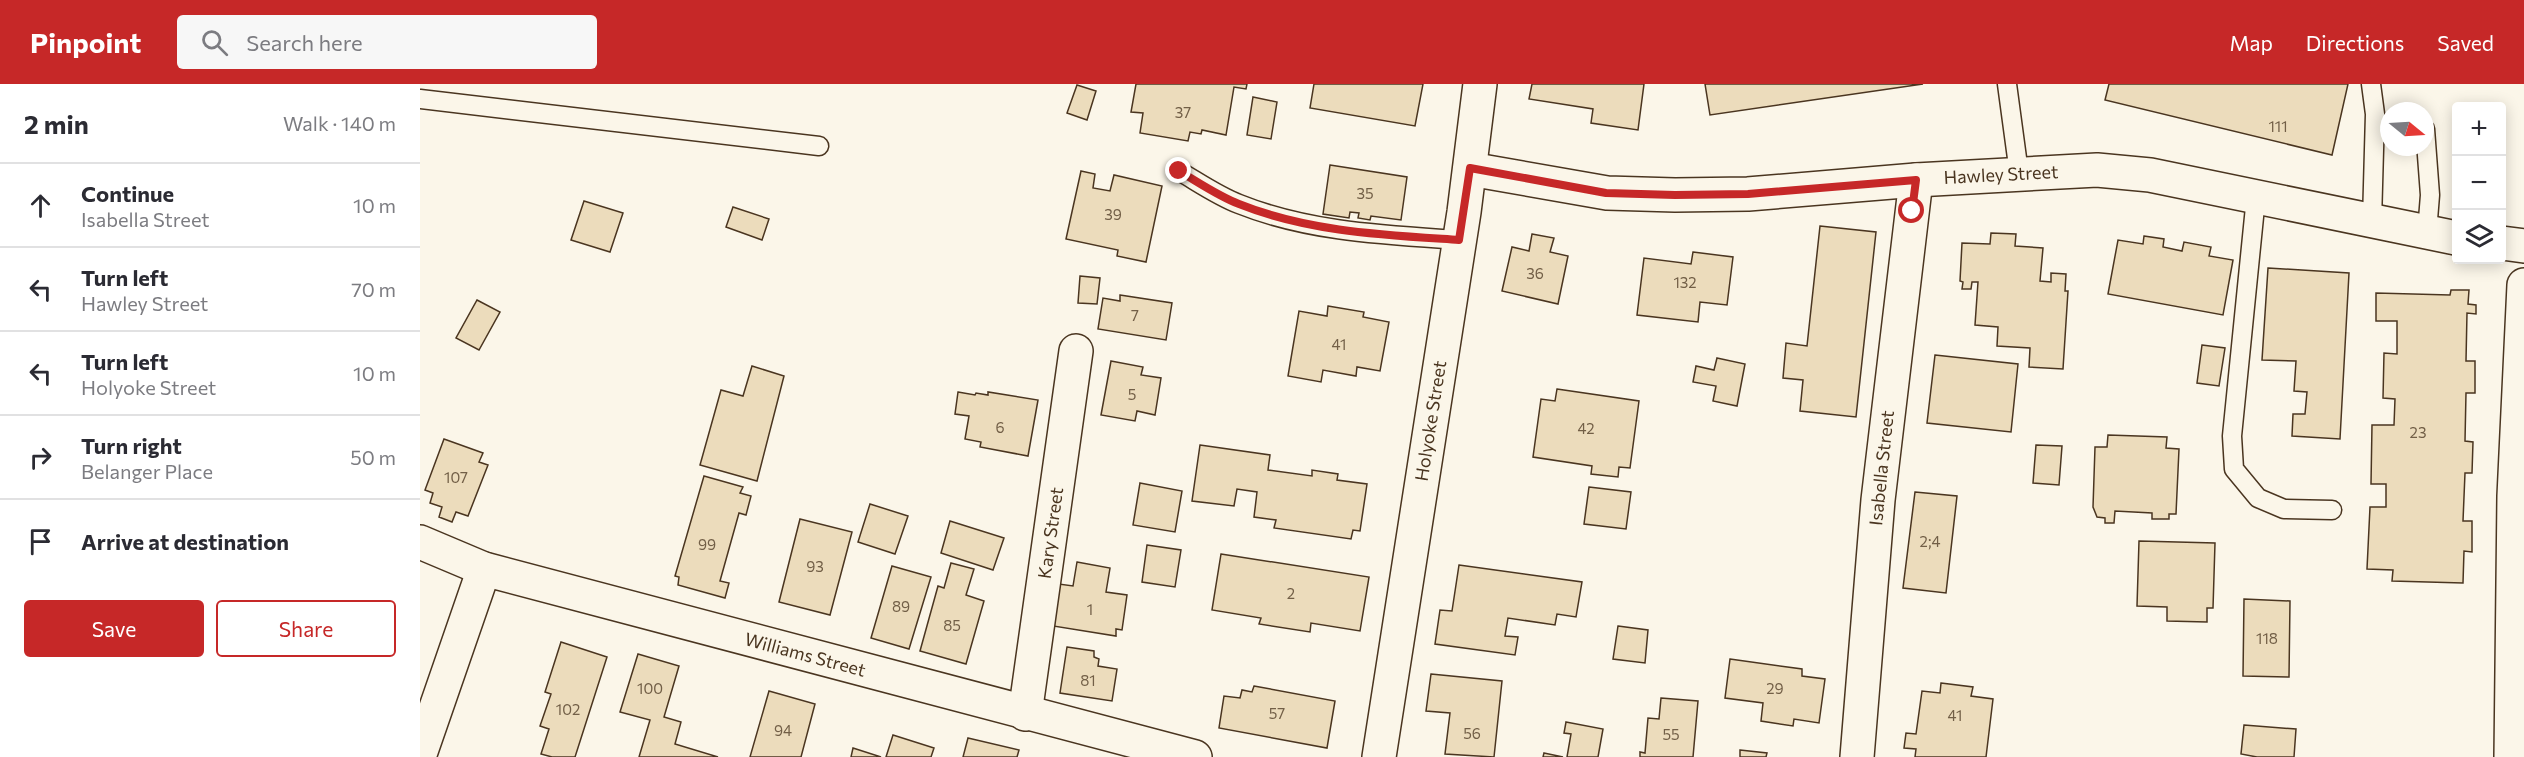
<!DOCTYPE html>
<html lang="en">
<head>
<meta charset="utf-8">
<style>
	body { margin:0; font-family:Commissioner,sans-serif; background:#f7f7f7; color:#2b2b33 }
	.controls { position:absolute; right:18px; top:18px; display:grid; overflow:hidden; border-radius:6px; box-shadow:0 3px 15px #0003 }
	.controls button { width:54px; height:54px; display:grid; place-items:center; padding:0; border:0; border-bottom:2px solid #e1e1e2; background:#fff; color:#2b2b33; font:30px sans-serif }
	.compass { position:absolute; left:1960px; top:18px; width:54px; height:54px; border-radius:50%; background:#fff; box-shadow:0 3px 15px #0003; rotate:108deg }
	.stop { position:absolute; width:18px; height:18px; margin:-14px; border:4px solid #c62828; border-radius:50%; background:#fff }
	.stop.end { background:#c62828; border-color:#fff; box-shadow:0 2px 6px #0008 }
	.list { margin:0; padding:0; list-style:none }
	h2 { display:flex; justify-content:space-between; align-items:center; height:78px; margin:0; padding:0 24px; font-size:26px }
	h2 small { font-size:20px; font-weight:400; color:#7c7c81 }
	.list li { display:grid; grid-template-columns:39px 1fr auto; gap:18px; align-items:center; box-sizing:border-box; height:84px; padding:0 24px; border-top:2px solid #e1e1e2 }
	.list b { display:block; font-size:22px; white-space:nowrap }
	.list p { margin:0; font-size:20px; white-space:nowrap; color:#7c7c81 }
	.list em { font-size:20px; font-style:normal; color:#7c7c81 }
	.actions { display:flex; gap:12px; padding:18px 24px }
	.actions a { flex:1; padding:14px 0; border:2px solid #c62828; border-radius:6px; text-align:center; font-size:21px; color:#c62828 }
	.actions .main { background:#c62828; color:#fff }
	.icon { flex:none; width:33px; height:33px; fill:none; stroke:currentColor; stroke-width:2; stroke-linecap:round; stroke-linejoin:round }
	.map { position:relative; flex:none; width:2104px; height:673px; overflow:hidden }
	header { display:flex; align-items:center; gap:36px; box-sizing:border-box; height:84px; padding:0 30px; background:#c62828; color:#fff }
	header strong { font-size:28px }
	nav { display:flex; gap:33px; margin-inline-start:auto; font-size:21px }
	.search { width:420px; height:54px; background:#f7f7f7; display:flex; align-items:center; gap:15px; box-sizing:border-box; padding:0 21px; border-radius:6px; color:#7c7c81; font-size:22px }
	main { display:flex }
	aside { flex:1; background:#fff }
	.map>svg:first-child { display:block }
</style>
</head>
<body>
<header>
<strong>Pinpoint</strong>
<div class="search"><svg class="icon" aria-label="search" viewBox="0 0 24 24"><circle cx="10" cy="10" r="6"/><path d="M15 15l6 6"/></svg>Search here</div>
<nav><a>Map</a><a>Directions</a><a>Saved</a></nav>
</header>
<main>
<aside>
<h2>2 min<small>Walk · 140 m</small></h2>
<ul class="list">
<li><svg class="icon" aria-label="ahead" viewBox="0 0 24 24"><path d="M12 20V5M6 11l6-6 6 6"/></svg><div><b>Continue</b><p>Isabella Street</p></div><em>10 m</em></li>
<li><svg class="icon" aria-label="left" viewBox="0 0 24 24"><path d="M17 20v-9H6M10 6l-5 5 5 5"/></svg><div><b>Turn left</b><p>Hawley Street</p></div><em>70 m</em></li>
<li><svg class="icon" aria-label="left" viewBox="0 0 24 24"><path d="M17 20v-9H6M10 6l-5 5 5 5"/></svg><div><b>Turn left</b><p>Holyoke Street</p></div><em>10 m</em></li>
<li><svg class="icon" aria-label="right" viewBox="0 0 24 24"><path d="M7 20v-9h11M14 6l5 5-5 5"/></svg><div><b>Turn right</b><p>Belanger Place</p></div><em>50 m</em></li>
<li><svg class="icon" aria-label="arrive" viewBox="0 0 24 24"><path d="M6 21V4h12l-3 4 3 4H6"/></svg><div><b>Arrive at destination</b></div></li>
</ul>
<div class="actions"><a class="main">Save</a><a>Share</a></div>
</aside>
<div class="map">
<svg width="2104" height="673" viewBox="0 0 2104 673">
	<rect width="100%" height="100%" fill="#fbf6e9"/>
	<g fill="#ecdcbc" stroke="#4a3520" stroke-width="1.5">
		<polygon points="716,0 827,0 826,5 814,3 806,51 782,46 781,50 770,48 768,57 720,49 723,29 711,28"/>
		<polygon points="894,0 1003,0 995,42 890,24"/>
		<polygon points="1112,0 1224,0 1218,46 1171,39 1173,25 1109,15"/>
		<polygon points="1285,0 1503,0 1290,31"/>
		<polygon points="1689,0 1928,0 1912,71 1685,16"/>
		<polygon points="657,1 676,7 667,36 647,29"/>
		<polygon points="833,13 857,18 851,55 827,51"/>
		<polygon points="910,81 987,93 981,136 951,132 950,136 938,134 939,129 930,128 929,134 903,130"/>
		<polygon points="661,87 675,90 673,104 690,107 694,91 742,102 726,178 697,172 698,166 646,155"/>
		<polygon points="164,117 203,129 190,168 151,156"/>
		<polygon points="313,123 349,135 342,156 306,143"/>
		<polygon points="1400,142 1456,148 1436,333 1380,327 1383,296 1363,294 1366,259 1387,262"/>
		<polygon points="1571,149 1596,150 1595,162 1623,164 1620,197 1631,198 1631,189 1646,190 1645,207 1648,207 1643,285 1609,283 1610,264 1577,262 1578,243 1555,241 1558,198 1552,198 1551,205 1542,205 1543,198 1540,197 1542,159 1570,160"/>
		<polygon points="1112,150 1134,154 1130,168 1148,172 1138,220 1082,207 1092,163 1109,167"/>
		<polygon points="1724,152 1744,155 1743,163 1762,167 1764,158 1791,163 1789,172 1813,176 1803,231 1688,210 1698,156 1723,160"/>
		<polygon points="1273,168 1313,173 1307,221 1280,218 1278,238 1217,231 1224,174 1271,180"/>
		<polygon points="1848,184 1929,189 1920,355 1872,352 1873,330 1885,330 1887,308 1874,307 1876,277 1842,276"/>
		<polygon points="660,192 680,194 677,220 658,219"/>
		<polygon points="2031,206 2049,206 2048,220 2056,221 2056,230 2047,229 2046,277 2055,277 2055,309 2046,309 2045,357 2053,358 2052,389 2045,389 2043,437 2052,437 2052,468 2044,467 2043,499 1972,497 1973,486 1947,485 1950,423 1966,423 1966,400 1951,400 1952,341 1974,341 1975,315 1963,314 1964,269 1977,270 1977,237 1956,237 1956,209 2030,211"/>
		<polygon points="700,211 752,219 746,256 678,245 683,214 700,217"/>
		<polygon points="57,216 80,228 59,266 36,254"/>
		<polygon points="908,222 944,228 943,233 969,238 960,287 937,283 936,292 903,286 901,298 868,292 879,227 907,232"/>
		<polygon points="1782,261 1805,264 1799,302 1777,299"/>
		<polygon points="1515,271 1598,280 1591,348 1507,339"/>
		<polygon points="1297,274 1325,280 1317,322 1293,317 1296,302 1273,298 1276,282 1294,286"/>
		<polygon points="691,277 723,283 721,291 741,294 735,331 717,327 715,337 681,331"/>
		<polygon points="332,282 364,292 337,397 280,381 301,306 323,312"/>
		<polygon points="1137,305 1219,317 1210,384 1199,383 1198,393 1171,390 1172,382 1113,373 1121,315 1135,317"/>
		<polygon points="538,308 555,311 556,309 568,311 568,308 618,316 608,372 560,363 561,358 545,355 549,332 535,330"/>
		<polygon points="1688,351 1747,353 1746,364 1759,365 1756,430 1749,430 1749,435 1732,435 1732,429 1695,427 1694,439 1685,439 1685,434 1677,433 1673,423 1675,363 1687,363"/>
		<polygon points="24,355 63,369 59,378 68,381 48,432 36,428 32,438 19,433 22,423 10,419 13,409 5,406"/>
		<polygon points="780,361 850,371 848,386 892,392 892,386 918,390 917,396 947,400 940,447 933,446 931,455 854,444 856,436 834,433 837,408 817,405 814,422 772,417"/>
		<polygon points="1616,361 1642,362 1639,401 1613,399"/>
		<polygon points="284,392 323,403 320,409 331,412 326,431 319,429 300,497 309,499 305,514 258,501 259,493 255,492"/>
		<polygon points="720,399 762,407 755,448 713,441"/>
		<polygon points="1169,403 1211,408 1206,445 1164,440"/>
		<polygon points="1495,408 1537,412 1526,509 1483,504"/>
		<polygon points="450,420 488,432 475,470 438,458"/>
		<polygon points="380,435 432,448 410,531 359,518"/>
		<polygon points="530,437 584,454 573,486 521,469"/>
		<polygon points="1719,457 1795,459 1793,524 1787,524 1787,538 1747,537 1747,523 1717,522"/>
		<polygon points="727,461 761,466 755,503 722,498"/>
		<polygon points="801,470 949,493 940,547 891,539 890,548 839,540 841,534 792,526"/>
		<polygon points="657,478 690,484 686,508 707,511 702,546 696,545 696,552 633,542 639,500 653,502"/>
		<polygon points="531,479 554,485 546,511 564,517 546,580 500,567 518,502 524,504"/>
		<polygon points="1039,481 1162,498 1156,533 1137,530 1135,541 1088,534 1085,552 1098,553 1095,571 1015,560 1020,526 1032,527"/>
		<polygon points="472,482 511,493 489,565 451,554"/>
		<polygon points="1824,515 1870,517 1869,593 1823,592"/>
		<polygon points="1198,542 1228,546 1225,579 1193,575"/>
		<polygon points="141,558 187,573 155,673 132,673 121,670 129,645 120,642 131,610 125,608"/>
		<polygon points="647,563 674,567 674,573 679,575 678,582 697,585 692,617 640,609"/>
		<polygon points="218,570 259,582 244,633 261,638 255,660 298,673 219,673 230,636 200,628"/>
		<polygon points="1310,575 1382,585 1382,592 1405,595 1399,639 1374,635 1373,642 1341,637 1343,619 1305,614"/>
		<polygon points="1011,590 1082,597 1074,673 1025,670 1030,629 1006,627"/>
		<polygon points="1521,599 1553,603 1551,612 1573,615 1566,673 1495,673 1496,665 1484,664 1486,649 1496,650 1502,607 1520,609"/>
		<polygon points="834,602 915,617 907,664 799,644 804,612 820,614 822,606 832,608"/>
		<polygon points="349,607 395,620 381,673 330,673"/>
		<polygon points="1241,614 1278,617 1273,673 1220,673 1220,668 1225,669 1228,634 1239,635"/>
		<polygon points="1146,638 1183,645 1178,673 1147,673 1151,650 1144,649"/>
		<polygon points="1824,641 1876,645 1874,673 1837,673 1821,670"/>
		<polygon points="473,651 514,664 511,673 466,673"/>
		<polygon points="548,654 599,666 597,673 543,673"/>
		<polygon points="433,664 461,673 431,673"/>
		<polygon points="1320,666 1347,669 1346,673 1320,673"/>
		<polygon points="1124,669 1143,673 1123,673"/>
	</g>
	<g fill="none" stroke-linecap="round" stroke-linejoin="round">
		<defs>
			<g id="lane">
				<polyline points="1587,0 1599,89"/>
				<polyline points="1951,0 1955,30 1952,137"/>
				<polyline points="0,15 399,62"/>
				<polyline points="2005,45 2010,111 2007,148"/>
				<path d="M759 87C778 98 798 112 819 120 889 148 965 151 1039 156"/>
				<polyline points="1836,113 1812,352 1814,385 1838,414 1864,425 1912,426"/>
			</g>
			<g id="street">
				<polyline points="1050,85 1187,109 1255,111 1328,110 1496,96 1677,86 1730,91 2036,154"/>
				<polyline points="2082,159 2104,162"/>
				<polyline points="0,458 64,485 775,673"/>
				<polyline points="605,630 656,267"/>
				<polyline points="0,670 64,485"/>
				<polyline points="959,673 1044,128 1060,0"/>
				<polyline points="1437,673 1458,416 1496,96"/>
				<polyline points="2091,673 2094,412 2104,201"/>
			</g>
		</defs>
		<use href="#lane" stroke="#4a3520" stroke-width="21"/>
		<use href="#street" stroke="#4a3520" stroke-width="36"/>
		<use href="#lane" stroke="#fbf6e9" stroke-width="18"/>
		<use href="#street" stroke="#fbf6e9" stroke-width="33"/>
	</g>
	<g fill="none" stroke-linecap="round" stroke-linejoin="round">
		<path stroke="#c62828" stroke-width="8" d="M759 87C778 98 798 112 819 120 889 148 965 151 1039 156L1050 84 1186 109 1255 111 1328 110 1496 96 1492 127"/>
	</g>
	<g text-anchor="middle" stroke-width="4.5" stroke-linejoin="round" paint-order="stroke">
		<g font-size="15" fill="#725f47">
			<text x="763" y="34">37</text>
			<text x="1858" y="48">111</text>
			<text x="945" y="115">35</text>
			<text x="693" y="136">39</text>
			<text x="1115" y="195">36</text>
			<text x="1265" y="204">132</text>
			<text x="715" y="237">7</text>
			<text x="919" y="266">41</text>
			<text x="712" y="316">5</text>
			<text x="580" y="349">6</text>
			<text x="1166" y="350">42</text>
			<text x="1998" y="354">23</text>
			<text x="36" y="399">107</text>
			<text x="1510" y="463">2;4</text>
			<text x="287" y="466">99</text>
			<text x="395" y="488">93</text>
			<text x="871" y="515">2</text>
			<text x="481" y="528">89</text>
			<text x="670" y="531">1</text>
			<text x="532" y="547">85</text>
			<text x="1847" y="560">118</text>
			<text x="668" y="602">81</text>
			<text x="230" y="610">100</text>
			<text x="1355" y="610">29</text>
			<text x="148" y="631">102</text>
			<text x="857" y="635">57</text>
			<text x="1535" y="637">41</text>
			<text x="363" y="652">94</text>
			<text x="1052" y="655">56</text>
			<text x="1251" y="656">55</text>
		</g>
		<g font-size="18" fill="#4a3520" stroke="#fbf6e9">
			<text transform="translate(1581 91) rotate(-3)" y="6">Hawley Street</text>
			<text transform="translate(1011 337) rotate(-81)" y="6">Holyoke Street</text>
			<text transform="translate(1462 384) rotate(-84)" y="6">Isabella Street</text>
			<text transform="translate(631 449) rotate(-82)" y="6">Kary Street</text>
			<text transform="translate(385 571) rotate(15)" y="6">Williams Street</text>
		</g>
	</g>
</svg>
<div class="controls">
<button>+</button>
<button>−</button>
<button><svg class="icon" aria-label="layers" viewBox="0 0 24 24"><path d="M12 4l9 5-9 5-9-5zM3 14l9 5 9-5"/></svg></button>
</div>
<svg class="compass" viewBox="-18 -18 36 36"><path d="M0-13l5 13h-10z" fill="#e53935"/><path d="M0 13l5-13h-10z" fill="#7c7c81"/></svg>
<div class="stop" style="left:1492px;top:127px"></div>
<div class="stop end" style="left:759px;top:87px"></div>
</div>
</main>
</body>
</html>
